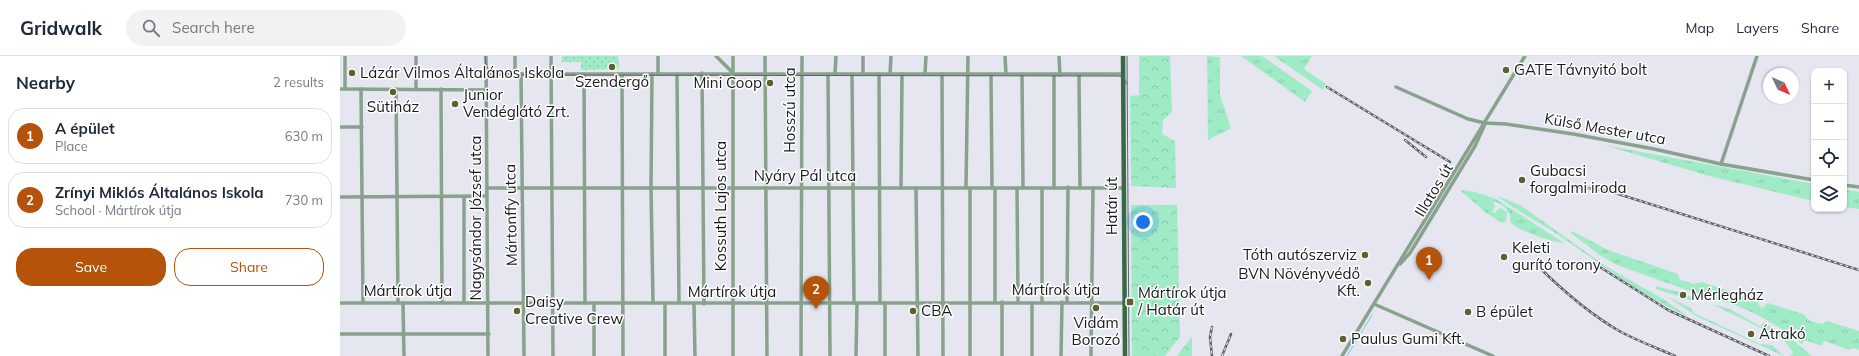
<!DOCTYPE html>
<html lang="en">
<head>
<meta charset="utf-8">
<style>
	body { margin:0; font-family:Mulish,sans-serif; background:#f2f2f3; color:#1f2937 }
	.controls { position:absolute; right:12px; top:12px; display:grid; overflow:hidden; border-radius:8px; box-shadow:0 1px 3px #0004 }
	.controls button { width:36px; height:36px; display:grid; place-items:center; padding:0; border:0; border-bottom:1px solid #e0e1e3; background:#fff; color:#1f2937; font:20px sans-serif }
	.compass { position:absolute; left:1423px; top:12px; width:36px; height:36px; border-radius:50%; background:#fff; box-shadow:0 1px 3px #0004; rotate:134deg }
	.you { position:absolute; left:803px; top:166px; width:14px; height:14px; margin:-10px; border:3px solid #fff; border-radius:50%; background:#1a73e8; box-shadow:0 0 0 6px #1a73e833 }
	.badge { display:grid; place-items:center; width:26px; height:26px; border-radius:50%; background:#b45309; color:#fff; font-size:13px; font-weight:700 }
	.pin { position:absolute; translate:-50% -33px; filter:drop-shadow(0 1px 2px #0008) }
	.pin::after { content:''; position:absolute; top:21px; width:14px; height:12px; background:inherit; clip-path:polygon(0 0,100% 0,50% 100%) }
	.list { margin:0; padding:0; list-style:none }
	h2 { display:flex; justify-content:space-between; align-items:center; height:52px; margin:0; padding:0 16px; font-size:17px }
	h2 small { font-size:13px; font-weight:400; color:#747a83 }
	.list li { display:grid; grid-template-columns:26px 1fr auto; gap:12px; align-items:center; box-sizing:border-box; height:56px; margin:0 8px 8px; padding:0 8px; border:1px solid #e0e1e3; border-radius:16px }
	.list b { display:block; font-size:15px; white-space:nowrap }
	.list p { margin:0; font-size:13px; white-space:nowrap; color:#747a83 }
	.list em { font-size:13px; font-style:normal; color:#747a83 }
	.actions { display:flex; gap:8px; padding:12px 16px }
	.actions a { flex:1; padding:9px 0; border:1px solid #b45309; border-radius:16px; text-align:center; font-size:14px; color:#b45309 }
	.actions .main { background:#b45309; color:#fff }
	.icon { flex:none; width:22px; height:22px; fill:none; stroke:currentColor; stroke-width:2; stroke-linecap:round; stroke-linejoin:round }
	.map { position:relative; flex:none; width:1519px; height:300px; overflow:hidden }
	header { display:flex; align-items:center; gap:24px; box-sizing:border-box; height:56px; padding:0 20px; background:#fff; border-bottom:1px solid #e0e1e3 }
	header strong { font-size:19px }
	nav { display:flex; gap:22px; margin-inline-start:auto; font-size:14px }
	.search { width:280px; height:36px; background:#f2f2f3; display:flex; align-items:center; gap:10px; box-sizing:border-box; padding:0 14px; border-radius:22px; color:#747a83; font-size:15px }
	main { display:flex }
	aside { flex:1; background:#fff }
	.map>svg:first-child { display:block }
</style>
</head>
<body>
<header>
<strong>Gridwalk</strong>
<div class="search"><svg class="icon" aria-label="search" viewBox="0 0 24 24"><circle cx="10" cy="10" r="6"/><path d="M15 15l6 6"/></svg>Search here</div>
<nav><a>Map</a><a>Layers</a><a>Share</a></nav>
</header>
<main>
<aside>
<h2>Nearby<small>2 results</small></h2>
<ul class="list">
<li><span class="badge">1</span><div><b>A épület</b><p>Place</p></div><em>630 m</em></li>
<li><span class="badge">2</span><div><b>Zrínyi Miklós Általános Iskola</b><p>School · Mártírok útja</p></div><em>730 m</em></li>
</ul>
<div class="actions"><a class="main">Save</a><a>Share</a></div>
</aside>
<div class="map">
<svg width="1519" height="300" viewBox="0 0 1519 300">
	<defs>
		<pattern id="grass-tufts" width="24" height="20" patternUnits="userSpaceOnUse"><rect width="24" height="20" fill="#9febc6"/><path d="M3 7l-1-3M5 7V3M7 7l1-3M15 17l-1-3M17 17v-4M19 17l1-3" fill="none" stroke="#88c9aa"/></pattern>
		<pattern id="forest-crowns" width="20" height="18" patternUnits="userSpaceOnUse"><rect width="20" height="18" fill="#9febc6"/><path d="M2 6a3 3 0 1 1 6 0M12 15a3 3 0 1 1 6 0" fill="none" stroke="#88c9aa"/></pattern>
		<pattern id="park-dots" width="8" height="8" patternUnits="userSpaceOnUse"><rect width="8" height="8" fill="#9febc6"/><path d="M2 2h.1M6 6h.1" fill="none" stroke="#88c9aa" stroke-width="1.8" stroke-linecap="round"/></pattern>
	</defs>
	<rect width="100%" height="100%" fill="#e5e6f0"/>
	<g fill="url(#grass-tufts)">
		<polygon points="867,0 880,1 880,39 891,72 868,84"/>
		<polygon points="901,0 922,0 972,35 965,46"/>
		<polygon points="934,0 972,0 964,13 986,28 983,34"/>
		<polygon points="1264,89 1474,128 1474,145 1369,120"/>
		<polygon points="1504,133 1519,136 1519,153 1504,151"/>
		<path d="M1120 134 1135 136 1156 143 1224 187C1215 187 1176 174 1170 166 1172 154 1163 149 1153 145L1155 151 1152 156 1154 157 1160 152 1167 156 1166 165 1162 167 1145 156Z"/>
		<path d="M1158 140 1180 149 1267 211 1323 243 1349 261C1298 239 1256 203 1209 173 1199 166 1163 147 1158 140Z"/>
		<path d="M1232 175 1268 194 1338 218 1340 224 1354 228 1362 226 1392 236 1394 241 1399 242 1404 239 1419 244 1418 248 1422 252 1428 247 1463 258 1470 265 1482 268 1487 265 1519 275V294L1513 292 1509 294 1484 285 1481 290 1465 284 1462 288C1442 271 1401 247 1375 244L1277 209 1258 198 1231 177Z"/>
		<polygon points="1316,230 1342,237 1341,240 1343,241 1346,239 1356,242 1353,245 1316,233"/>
		<polygon points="1326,240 1351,252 1354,257 1420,288 1432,289 1444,300 1358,261"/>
		<polygon points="1372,248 1390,253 1420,270 1423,267 1425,267 1421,272"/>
	</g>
	<g fill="url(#forest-crowns)">
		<polygon points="799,0 830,0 832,56 823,64 822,78 835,85 836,132 791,130 790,40 799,39"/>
		<polygon points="791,149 837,149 840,281 825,300 792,300"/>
		<polygon points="1425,267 1450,282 1472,300 1450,300 1453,296 1442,282 1421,272"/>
		<polygon points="852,280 852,300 837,300"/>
	</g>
	<polygon fill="url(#park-dots)" points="222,0 278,0 279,13 241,14 241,6 222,6"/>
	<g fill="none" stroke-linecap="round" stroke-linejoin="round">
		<polyline stroke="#6cd1dc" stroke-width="1" points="1007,300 1032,259"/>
		<g stroke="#88a28d" stroke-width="3.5">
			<polyline points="146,0 148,300"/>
			<polyline points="175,0 175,18"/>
			<polyline points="211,0 213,300"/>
			<polyline points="376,0 393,17"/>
			<polyline points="393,0 393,300"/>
			<polyline points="425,0 427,300"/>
			<polyline points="523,0 523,18"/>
			<polyline points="665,0 666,18"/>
			<polyline points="719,0 720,19"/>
			<polyline points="362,17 364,248"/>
			<polyline points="146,18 783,18"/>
			<polyline points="181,18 184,300"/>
			<polyline points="244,18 245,247"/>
			<polyline points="282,18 283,300"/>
			<polyline points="312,18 311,132 313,247"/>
			<polyline points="318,18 318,0"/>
			<polyline points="337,18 339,247"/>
			<polyline points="488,18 490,300"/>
			<polyline points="495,18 496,0"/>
			<polyline points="512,18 514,247"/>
			<polyline points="539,18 540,247"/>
			<polyline points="550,18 551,0"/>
			<polyline points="585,18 586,0"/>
			<polyline points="602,18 603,300"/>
			<polyline points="651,19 652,132"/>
			<polyline points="682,19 683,131"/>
			<polyline points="714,19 714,132"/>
			<polyline points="739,19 740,131"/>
			<polyline points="1056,31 1128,63 1145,67 1166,68 1233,78 1314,93 1381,108 1474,124"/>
			<polyline points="0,33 146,34"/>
			<polyline points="5,33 5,0"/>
			<polyline points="21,33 23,247"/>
			<polyline points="56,33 58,247"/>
			<polyline points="76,33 76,0"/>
			<polyline points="101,33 102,247"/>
			<polyline points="0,71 22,71"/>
			<polyline points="1381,108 1417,0"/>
			<polyline points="1504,129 1519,131"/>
			<polyline points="626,131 628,0"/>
			<polyline points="147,132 784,132"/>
			<polyline points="561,132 562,18"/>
			<polyline points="576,132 578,300"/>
			<polyline points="630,132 630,300"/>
			<polyline points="655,132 655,246"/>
			<polyline points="677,132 678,246"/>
			<polyline points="0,141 147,140"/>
			<polyline points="124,141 124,247"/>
			<polyline points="1060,208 1070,197 1135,90 1145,68"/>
			<polyline points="727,246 728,131"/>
			<polyline points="0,247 784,247"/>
			<polyline points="63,247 64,300"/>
			<polyline points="254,247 254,300"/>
			<polyline points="325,247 325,300"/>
			<polyline points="702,247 702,132"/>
			<polyline points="354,248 355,300"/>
			<polyline points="1034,248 1153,300"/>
			<polyline points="0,278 149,278"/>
			<polyline points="461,300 462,0"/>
			<polyline points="516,300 517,247"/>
			<polyline points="545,300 545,247"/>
			<polyline points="662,300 662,246"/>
			<polyline points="692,300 692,247"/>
			<polyline points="721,300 722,246"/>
			<polyline points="751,300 753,132"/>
			<polyline points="1002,300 1185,0"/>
		</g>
		<polyline stroke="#366944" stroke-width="4.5" points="783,0 785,300"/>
		<g stroke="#616268" stroke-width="1">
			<path d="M145 0C145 10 148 17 159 19L778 20 783 21 787 28"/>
			<polyline points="787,0 789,300"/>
		</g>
		<defs>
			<g id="rail">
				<polyline points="987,31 1110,106"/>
				<polyline points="1065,84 1086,101"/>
				<polyline points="1205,130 1248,132 1272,136 1519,214"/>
				<polyline points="1252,206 1328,254 1429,300"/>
				<path d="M1197 209C1222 234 1249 258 1281 276 1298 285 1317 292 1335 300"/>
				<polyline points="872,271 870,281 872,300"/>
				<polyline points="882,300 891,278"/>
			</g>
		</defs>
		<use href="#rail" stroke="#616268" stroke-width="2.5"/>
		<use href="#rail" stroke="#fff" stroke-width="1" stroke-dasharray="3" stroke-linecap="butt"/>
	</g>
	<g fill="#5e612e" stroke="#fff" stroke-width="1.5">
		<circle cx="272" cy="11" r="4"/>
		<circle cx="1166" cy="14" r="4"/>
		<circle cx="12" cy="17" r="4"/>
		<circle cx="430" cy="27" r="4"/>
		<circle cx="53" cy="36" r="4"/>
		<circle cx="115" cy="48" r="4"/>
		<circle cx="1182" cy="124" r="4"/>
		<circle cx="1025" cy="199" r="4"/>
		<circle cx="1164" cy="201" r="4"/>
		<circle cx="1028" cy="227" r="4"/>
		<circle cx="1343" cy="239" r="4"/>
		<rect x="786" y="242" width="8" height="8" rx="2"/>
		<circle cx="756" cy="252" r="4"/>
		<circle cx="177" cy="255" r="4"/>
		<circle cx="573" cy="255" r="4"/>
		<circle cx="1128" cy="256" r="4"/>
		<circle cx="1411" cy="278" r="4"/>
		<circle cx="1003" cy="283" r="4"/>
	</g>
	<g text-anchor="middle" stroke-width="3" stroke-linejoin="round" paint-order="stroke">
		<g font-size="15" fill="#18191c" stroke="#fff" text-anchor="start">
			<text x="1174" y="19">GATE Távnyitó bolt</text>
			<text x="20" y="22">Lázár Vilmos Általános Iskola</text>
			<text x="272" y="31" text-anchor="middle">Szendergő</text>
			<text x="422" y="32" text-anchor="end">Mini Coop</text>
			<text x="123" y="44">Junior<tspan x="123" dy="17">Vendéglátó Zrt.</tspan></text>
			<text x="53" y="56" text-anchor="middle">Sütiház</text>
			<text x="1190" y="120">Gubacsi<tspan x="1190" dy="17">forgalmi iroda</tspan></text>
			<text x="1172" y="197">Keleti<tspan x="1172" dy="17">gurító torony</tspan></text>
			<text x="1017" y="204" text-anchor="end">Tóth autószerviz</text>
			<text x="1020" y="223" text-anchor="end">BVN Növényvédő<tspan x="1020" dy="17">Kft.</tspan></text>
			<text x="798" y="242">Mártírok útja<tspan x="798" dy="17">/ Határ út</tspan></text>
			<text x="1351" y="244">Mérlegház</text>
			<text x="185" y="251">Daisy<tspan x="185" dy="17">Creative Crew</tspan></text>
			<text x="581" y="260">CBA</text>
			<text x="1136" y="261">B épület</text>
			<text x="756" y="272" text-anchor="middle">Vidám<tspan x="756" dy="17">Borozó</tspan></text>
			<text x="1419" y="283">Átrakó</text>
			<text x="1011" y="288">Paulus Gumi Kft.</text>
		</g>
		<g font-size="15" fill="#18191c" stroke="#fff">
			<text transform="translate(450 54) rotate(-90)" y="5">Hosszú utca</text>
			<text transform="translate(1265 73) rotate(10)" y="5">Külső Mester utca</text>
			<text x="465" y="125">Nyáry Pál utca</text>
			<text transform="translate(1094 134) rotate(-59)" y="5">Illatos út</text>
			<text transform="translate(381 150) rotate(-90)" y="5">Kossuth Lajos utca</text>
			<text transform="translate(772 150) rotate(-90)" y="5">Határ út</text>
			<text transform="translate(171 159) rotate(-91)" y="5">Mártonffy utca</text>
			<text transform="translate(136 162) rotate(-90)" y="5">Nagysándor József utca</text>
			<text x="716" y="239">Mártírok útja</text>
			<text x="68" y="240">Mártírok útja</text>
			<text x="392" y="241">Mártírok útja</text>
		</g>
	</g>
</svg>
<div class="controls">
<button>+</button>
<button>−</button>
<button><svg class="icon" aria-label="locate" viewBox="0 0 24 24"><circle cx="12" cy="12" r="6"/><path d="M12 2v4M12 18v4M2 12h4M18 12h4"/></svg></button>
<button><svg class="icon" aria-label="layers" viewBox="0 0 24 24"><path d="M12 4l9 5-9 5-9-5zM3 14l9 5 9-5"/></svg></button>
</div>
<svg class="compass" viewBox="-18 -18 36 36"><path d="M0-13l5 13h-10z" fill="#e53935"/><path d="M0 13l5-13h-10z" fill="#747a83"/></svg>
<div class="you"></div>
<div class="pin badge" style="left:1089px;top:224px">1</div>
<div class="pin badge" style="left:476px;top:253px">2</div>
</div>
</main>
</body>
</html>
